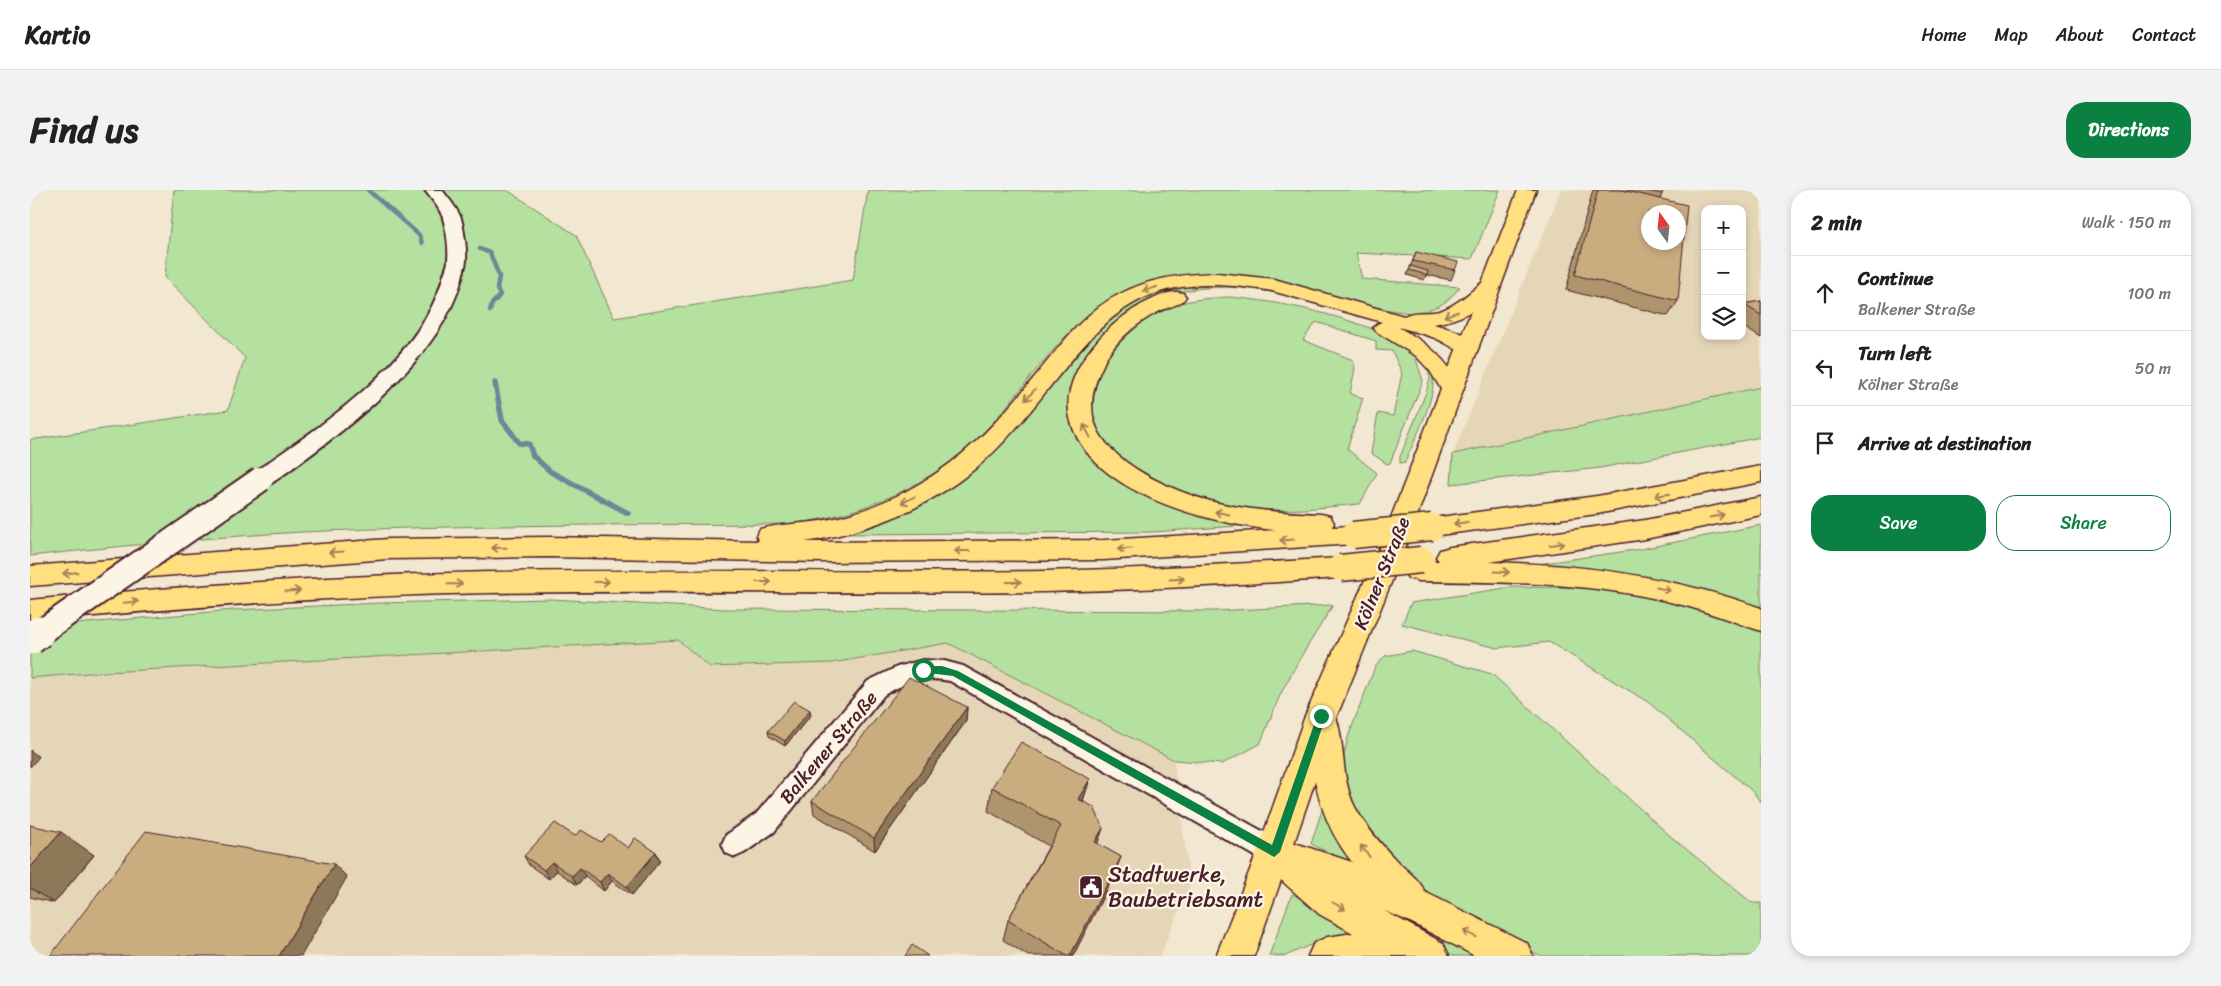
<!DOCTYPE html>
<html lang="en">
<head>
<meta charset="utf-8">
<style>
	body { margin:0; font-family:Sriracha,sans-serif; background:#f2f2f2; color:#202124 }
	.controls { position:absolute; right:15px; top:15px; display:grid; overflow:hidden; border-radius:10px; box-shadow:0 2px 8px #0003 }
	.controls button { width:45px; height:45px; display:grid; place-items:center; padding:0; border:0; border-bottom:1px solid #e0e0e0; background:#fff; color:#202124; font:25px sans-serif }
	.compass { position:absolute; left:1611px; top:15px; width:45px; height:45px; border-radius:50%; background:#fff; box-shadow:0 2px 8px #0003; rotate:345deg }
	.stop { position:absolute; width:15px; height:15px; margin:-11px; border:4px solid #0b8043; border-radius:50%; background:#fff }
	.stop.end { background:#0b8043; border-color:#fff; box-shadow:0 1px 5px #0008 }
	.list { margin:0; padding:0; list-style:none }
	h2 { display:flex; justify-content:space-between; align-items:center; height:65px; margin:0; padding:0 20px; font-size:21px }
	h2 small { font-size:16px; font-weight:400; color:#757577 }
	.list li { display:grid; grid-template-columns:32px 1fr auto; gap:15px; align-items:center; box-sizing:border-box; height:75px; padding:0 20px; border-top:1px solid #e0e0e0 }
	.list b { display:block; font-size:19px; white-space:nowrap }
	.list p { margin:0; font-size:16px; white-space:nowrap; color:#757577 }
	.list em { font-size:16px; font-style:normal; color:#757577 }
	.actions { display:flex; gap:10px; padding:15px 20px }
	.actions a { flex:1; padding:11px 0; border:1px solid #0b8043; border-radius:20px; text-align:center; font-size:18px; color:#0b8043 }
	.actions .main { background:#0b8043; color:#fff }
	.icon { flex:none; width:28px; height:28px; fill:none; stroke:currentColor; stroke-width:2; stroke-linecap:round; stroke-linejoin:round }
	.map { position:relative; flex:none; width:1731px; height:766px; overflow:hidden; border-radius:20px }
	header { display:flex; align-items:center; gap:30px; box-sizing:border-box; height:70px; padding:0 25px; background:#fff; border-bottom:1px solid #e0e0e0 }
	header strong { font-size:24px }
	nav { display:flex; gap:28px; margin-inline-start:auto; font-size:18px }
	.intro { display:flex; align-items:center; justify-content:space-between; box-sizing:border-box; height:120px; padding:0 30px }
	h1 { margin:0; font-size:35px }
	.button { padding:12px 22px; border-radius:20px; background:#0b8043; color:#fff; font-size:18px; font-weight:700 }
	main { display:flex; gap:30px; padding:0 30px }
	aside { flex:1; background:#fff; border-radius:20px; box-shadow:0 2px 8px #0003 }
	.map>svg:first-child { display:block }
</style>
</head>
<body>
<header>
<strong>Kartio</strong>
<nav><a>Home</a><a>Map</a><a>About</a><a>Contact</a></nav>
</header>
<div class="intro"><h1>Find us</h1><a class="button">Directions</a></div>
<main>
<div class="map">
<svg width="1731" height="766" viewBox="0 0 1731 766">
	<rect width="100%" height="100%" fill="#f2e7d1"/>
	<filter id="ink" filterUnits="userSpaceOnUse"><feTurbulence type="fractalNoise" baseFrequency=".02" numOctaves="2"/><feDisplacementMap in="SourceGraphic" scale="10" xChannelSelector="R" yChannelSelector="G"/><feConvolveMatrix kernelMatrix="1 2 1 2 8 2 1 2 1" color-interpolation-filters="sRGB"/></filter>
	<g filter="url(#ink)">
		<g fill="#e6d6b8" fill-rule="evenodd">
			<path d="M1531 0H1724L1731 6V197L1423 264ZM1675 19H1712V146H1675ZM1618 22H1648V52H1618Z"/>
			<polygon points="648,450 680,477 802,473 918,453 1144,570 1160,695 1130,766 0,766 0,488 58,483"/>
		</g>
		<g fill="#b4e19f" stroke="#7f8065">
			<path d="M144 0H477L546 45 584 128 823 90 838 0H1470L1442 69 1326 63 1332 89 1430 97C1420 108 1414 116 1399 119L1401 124C1353 124 1310 106 1264 95 1218 83 1165 79 1119 92 1046 111 1004 190 954 242 903 295 836 323 764 334 600 335 436 334 272 342 181 347 91 356 0 366V250L198 220 215 168 135 87Z"/>
			<path d="M1174 94 1230 97 1393 141 1410 150C1322 128 1225 77 1134 106L1053 175 1067 267 1223 335 1123 342 808 344 870 323 1080 125C1114 108 1136 97 1174 94Z"/>
			<path d="M1200 107C1253 112 1313 125 1362 147 1371 152 1380 159 1388 165L1386 169 1393 191 1360 273 1357 274 1341 263 1348 223 1363 226 1372 183 1362 161 1346 160V151L1286 132 1273 150 1323 170 1325 178 1320 204 1333 208 1317 259 1347 283 1330 314C1292 317 1254 323 1216 318 1138 306 1001 248 1089 154 1125 116 1149 109 1200 107Z"/>
			<path d="M1396 175C1398 178 1401 180 1402 184 1409 203 1383 253 1375 272L1370 273V267L1397 200 1400 188Z"/>
			<polygon points="1731,197 1731,247 1570,278 1421,294 1423,264"/>
			<polygon points="1731,335 1731,424 1501,375 1611,359"/>
			<path d="M1481 397C1513 398 1546 396 1577 399 1630 405 1682 421 1731 442V612L1723 602 1618 512 1519 452 1467 458 1372 434 1381 413Z"/>
			<polygon points="522,409 695,419 1185,421 1303,415 1269,470 1251,503 1230,554 1192,574 1144,570 918,453 802,473 680,477 648,450 58,483 0,488 0,438 203,420 350,413"/>
			<polygon points="1382,461 1462,484 1639,645 1722,713 1731,713 1731,766 1511,766 1415,717 1380,693 1351,666 1316,603 1312,573 1318,547 1345,477 1355,466"/>
			<polygon points="1293,617 1333,680 1281,654"/>
			<polygon points="1299,688 1450,766 1425,766 1385,745"/>
			<polygon points="1262,704 1334,743 1285,753 1255,766 1239,766"/>
		</g>
		<g fill="none" stroke-linecap="round" stroke-linejoin="round">
			<g stroke="#6b8998" stroke-width="4.5">
				<polyline points="338,0 389,45 392,53"/>
				<polyline points="450,59 460,63 469,86 467,99 470,105 462,114 460,121"/>
			</g>
			<polyline stroke="#6b8998" stroke-width="5.5" points="465,193 472,230 489,253 499,254 503,266 521,282 598,323"/>
			<defs>
				<path id="minor" d="M893 470 914 471 933 476 1254 653 1257 662 1254 671 1244 675 1234 671 920 491C894 486 876 492 854 505L744 642 714 663 705 667 696 663 692 654 696 645 726 624 838 491 867 477Z"/>
				<path id="tertiary" d="M395 0H412C419 9 429 20 432 32 434 43 437 58 436 70 436 75 433 82 432 88 409 174 309 245 239 295L231 297 223 295 219 289 223 283C291 236 389 173 413 88 414 83 418 76 418 70 419 59 417 43 414 32 412 20 402 10 395 0Z"/>
				<polygon id="primary" points="1488,0 1506,0 1376,356 1307,526 1261,662 1224,766 1186,766 1227,662 1275,526 1350,356"/>
				<g id="motorway">
					<path d="M1187 83 1244 89 1374 126C1385 120 1398 124 1409 121 1426 116 1440 102 1453 92L1460 90 1467 92 1470 96C1456 117 1428 131 1403 134 1418 138 1440 144 1449 157L1446 162C1429 166 1418 152 1402 147 1391 143 1379 140 1368 137 1400 154 1415 168 1433 199L1430 204 1422 206 1414 204 1400 181 1386 166 1347 142 1343 138 1347 134 1352 132 1242 101C1207 95 1168 91 1133 101 1083 115 1054 155 1022 194 999 223 975 254 946 278 897 319 837 342 775 352L1074 350 1246 340C1180 334 1057 303 1040 228 1029 181 1082 127 1121 110 1131 105 1142 100 1153 103L1156 107C1151 115 1138 117 1130 121 1108 132 1083 152 1073 175 1065 191 1060 208 1063 226 1071 273 1152 306 1193 314 1225 321 1258 323 1291 324L1300 326 1304 333 1302 337 1323 336 1332 338 1336 345 1332 352 1323 354 1074 370 794 372 518 367 358 369 0 396V376L358 349 518 347 729 351 726 346 730 339C749 334 770 334 790 331 831 324 873 306 908 282 947 256 978 219 1007 184 1031 155 1054 122 1088 105 1119 88 1153 84 1187 83Z"/>
					<polygon points="1731,276 1731,292 1567,324 1402,346 1393,344 1389,337 1393,330 1402,328 1567,306"/>
					<path d="M1731 307V325L1615 349 1459 372C1553 374 1643 386 1731 418V441C1703 432 1677 421 1648 414 1564 392 1475 392 1388 391L1378 388 1374 381 1378 374 1388 371H1409L1406 367 1410 360 1420 357 1615 330Z"/>
					<path d="M1310 368 1320 371 1324 378 1320 385 1310 388C1211 395 1113 400 1014 402 829 404 645 400 460 403 306 406 153 417 0 432V410C153 396 307 385 460 382 645 379 829 383 1014 381 1113 379 1211 374 1310 368Z"/>
					<path d="M1291 513 1302 517C1317 548 1309 586 1325 617 1335 636 1350 653 1365 669 1375 680 1389 688 1395 702L1497 753 1503 766H1445L1382 733 1353 720 1413 753 1419 766H1278L1284 753 1297 747 1323 743 1289 724 1243 683 1240 677 1232 674 1227 662 1232 650 1244 646 1322 672C1285 625 1284 583 1275 526L1280 517Z"/>
				</g>
			</defs>
			<use href="#minor" stroke="#4a1f2b" stroke-width="4"/>
			<use href="#tertiary" stroke="#4a1f2b" stroke-width="4"/>
			<use href="#primary" stroke="#4a1f2b" stroke-width="3"/>
			<use href="#motorway" stroke="#4a1f2b" stroke-width="3"/>
			<use href="#minor" fill="#fcf5e5" fill-rule="evenodd"/>
			<use href="#tertiary" fill="#fcf5e5" fill-rule="evenodd"/>
			<use href="#primary" fill="#ffdf80" fill-rule="evenodd"/>
			<use href="#motorway" fill="#ffdf80" fill-rule="evenodd"/>
			<defs>
				<polyline id="tertiary-bridge-far1" points="8,444 231,289"/>
				<polyline id="tertiary-bridge" points="0,449 9,442"/>
				<g id="motorway-bridge">
					<polyline points="1323,345 1402,337"/>
					<polyline points="1310,378 1391,370"/>
				</g>
			</defs>
			<use href="#tertiary-bridge-far1" stroke="#4a1f2b" stroke-width="28" stroke-linecap="butt"/>
			<use href="#tertiary-bridge" stroke="#4a1f2b" stroke-width="35" stroke-linecap="butt"/>
			<use href="#motorway-bridge" stroke="#4a1f2b" stroke-width="29" stroke-linecap="butt"/>
			<use href="#tertiary-bridge-far1" stroke="#fcf5e5" stroke-width="24"/>
			<use href="#tertiary-bridge" stroke="#fcf5e5" stroke-width="31"/>
			<use href="#motorway-bridge" stroke="#ffdf80" stroke-width="26"/>
		</g>
		<g fill="#ae956d" stroke="#4a1f2b">
			<polygon points="1563,0 1633,0 1632,4 1630,9 1648,111 1638,126 1536,100"/>
			<polygon points="1386,62 1425,80 1421,90 1396,85 1394,90 1377,85"/>
			<polygon points="1731,111 1731,148 1712,136 1712,115 1713,114"/>
			<polygon points="937,517 936,531 845,661 784,624 782,611"/>
			<polygon points="781,525 755,556 739,546 738,541"/>
			<polygon points="1060,589 1053,611 1073,638 1067,654 1091,667 1082,689 1043,766 998,766 973,750 978,730 1019,656 958,621 962,597"/>
			<polygon points="0,635 64,665 24,713 0,707"/>
			<polygon points="545,646 598,658 626,662 630,671 602,705 582,691 574,701 555,686 547,695 527,681 519,689 499,675 494,666"/>
		</g>
		<g fill="#8d7959" stroke="#4a1f2b">
			<polygon points="937,517 936,531 845,661 844,648"/>
			<polygon points="780,520 781,525 755,556 755,551"/>
			<polygon points="0,560 9,567 0,577"/>
			<polygon points="1060,589 1052,613 1048,609"/>
			<polygon points="1073,638 1065,662 1065,652"/>
			<polygon points="31,642 64,665 24,713 0,698 0,678"/>
			<polygon points="626,662 630,671 602,705 597,697"/>
			<polygon points="1091,667 1082,689 1043,766 1040,766"/>
			<polygon points="522,672 527,681 519,689 514,680"/>
			<polygon points="304,674 317,687 271,766 249,766"/>
			<polygon points="550,678 555,686 547,695 542,686"/>
			<polygon points="578,683 582,691 574,701 570,692"/>
		</g>
		<g fill="#caad7f" stroke="#4a1f2b" fill-rule="evenodd">
			<path d="M1568 0H1592L1657 15 1648 111 1545 85ZM1618 22H1648V52H1618Z"/>
			<polygon points="1613,0 1633,0 1632,4"/>
			<polygon points="1386,62 1428,72 1425,80 1383,71"/>
			<polygon points="1381,76 1398,81 1397,85 1379,80"/>
			<polygon points="1731,111 1731,125 1713,114"/>
			<polygon points="879,487 937,517 844,648 782,611"/>
			<polygon points="764,511 780,520 755,551 738,541"/>
			<polygon points="991,552 1060,589 1048,609 1064,617 1073,638 1065,652 1091,667 1040,766 1037,766 978,730 1031,636 962,597"/>
			<polygon points="525,633 545,646 551,640 571,652 579,644 598,658 605,648 626,662 597,697 578,683 570,692 550,678 542,686 522,672 514,680 494,666"/>
			<polygon points="0,635 31,642 0,678"/>
			<polygon points="116,641 304,674 249,766 20,766"/>
			<polygon points="882,755 898,766 875,766"/>
		</g>
		<defs><path id="oneway-shaft" d="M-6 0H5M1.5-3L5.5 0L1.5 3" fill="none" stroke-width="1.6" stroke-linecap="round" stroke-linejoin="round" transform="scale(1.25)"/></defs>
		<g stroke="#a47f56">
			<use href="#oneway-shaft" transform="translate(1120 99) rotate(162)"/>
			<use href="#oneway-shaft" transform="translate(1421 124) rotate(160)"/>
			<use href="#oneway-shaft" transform="translate(1000 205) rotate(131)"/>
			<use href="#oneway-shaft" transform="translate(1057 241) rotate(-118)"/>
			<use href="#oneway-shaft" transform="translate(1632 305) rotate(170)"/>
			<use href="#oneway-shaft" transform="translate(878 310) rotate(153)"/>
			<use href="#oneway-shaft" transform="translate(1192 323) rotate(-168)"/>
			<use href="#oneway-shaft" transform="translate(1687 326) rotate(-11)"/>
			<use href="#oneway-shaft" transform="translate(1431 333) rotate(173)"/>
			<use href="#oneway-shaft" transform="translate(1257 350) rotate(176)"/>
			<use href="#oneway-shaft" transform="translate(1527 354) rotate(-9)"/>
			<use href="#oneway-shaft" transform="translate(469 358) rotate(179)"/>
			<use href="#oneway-shaft" transform="translate(1095 359) rotate(177)"/>
			<use href="#oneway-shaft" transform="translate(932 361) rotate(180)"/>
			<use href="#oneway-shaft" transform="translate(306 362) rotate(176)"/>
			<use href="#oneway-shaft" transform="translate(1472 382) rotate(3)"/>
			<use href="#oneway-shaft" transform="translate(40 383) rotate(175)"/>
			<use href="#oneway-shaft" transform="translate(1147 389) rotate(-3)"/>
			<use href="#oneway-shaft" transform="translate(572 392)"/>
			<use href="#oneway-shaft" transform="translate(734 392)"/>
			<use href="#oneway-shaft" transform="translate(984 392)"/>
			<use href="#oneway-shaft" transform="translate(425 394) rotate(-1)"/>
			<use href="#oneway-shaft" transform="translate(1633 399) rotate(13)"/>
			<use href="#oneway-shaft" transform="translate(263 401) rotate(-3)"/>
			<use href="#oneway-shaft" transform="translate(101 412) rotate(-5)"/>
			<use href="#oneway-shaft" transform="translate(1335 661) rotate(-128)"/>
			<use href="#oneway-shaft" transform="translate(1309 716) rotate(30)"/>
			<use href="#oneway-shaft" transform="translate(1440 744) rotate(-153)"/>
		</g>
	</g>
	<polygon fill="#0b8043" points="893,476 912,476 928,481 1242,655 1287,526 1291,523 1296,526 1250,662 1244,667 923,486 890,482 888,480"/>
	<defs>
		<symbol id="civic-square" viewBox="-11 -11 22 22"><rect x="-9" y="-9" width="18" height="18" rx="4" fill="#4a1f2b" stroke="#fcf5e5"/><path d="M-.6-6.5H3V-4.5H.6V-3L4-1V1h2V6H-6V1h2V-1L-.6-3ZM-1.2 2.5V6h2.4V2.5Z" fill="#fff"/></symbol>
	</defs>
	<g fill-rule="evenodd">
		<use href="#civic-square" x="1047" y="683" width="28" height="28"/>
	</g>
	<g text-anchor="middle" stroke-width="4.5" stroke-linejoin="round" paint-order="stroke">
		<g font-size="19" fill="#4a1f2b" stroke="#fcf5e5">
			<text transform="translate(1351 383) rotate(-68)" y="7">Kölner Straße</text>
			<text transform="translate(798 557) rotate(-50)" y="7">Balkener Straße</text>
		</g>
		<g font-size="22" fill="#4a1f2b" stroke="#fcf5e5" text-anchor="start">
			<text x="1078" y="692">Stadtwerke,<tspan x="1078" dy="25">Baubetriebsamt</tspan></text>
		</g>
	</g>
</svg>
<div class="controls">
<button>+</button>
<button>−</button>
<button><svg class="icon" aria-label="layers" viewBox="0 0 24 24"><path d="M12 4l9 5-9 5-9-5zM3 14l9 5 9-5"/></svg></button>
</div>
<svg class="compass" viewBox="-18 -18 36 36"><path d="M0-13l5 13h-10z" fill="#e53935"/><path d="M0 13l5-13h-10z" fill="#757577"/></svg>
<div class="stop" style="left:893px;top:480px"></div>
<div class="stop end" style="left:1291px;top:526px"></div>
</div>
<aside>
<h2>2 min<small>Walk · 150 m</small></h2>
<ul class="list">
<li><svg class="icon" aria-label="ahead" viewBox="0 0 24 24"><path d="M12 20V5M6 11l6-6 6 6"/></svg><div><b>Continue</b><p>Balkener Straße</p></div><em>100 m</em></li>
<li><svg class="icon" aria-label="left" viewBox="0 0 24 24"><path d="M17 20v-9H6M10 6l-5 5 5 5"/></svg><div><b>Turn left</b><p>Kölner Straße</p></div><em>50 m</em></li>
<li><svg class="icon" aria-label="arrive" viewBox="0 0 24 24"><path d="M6 21V4h12l-3 4 3 4H6"/></svg><div><b>Arrive at destination</b></div></li>
</ul>
<div class="actions"><a class="main">Save</a><a>Share</a></div>
</aside>
</main>
</body>
</html>
